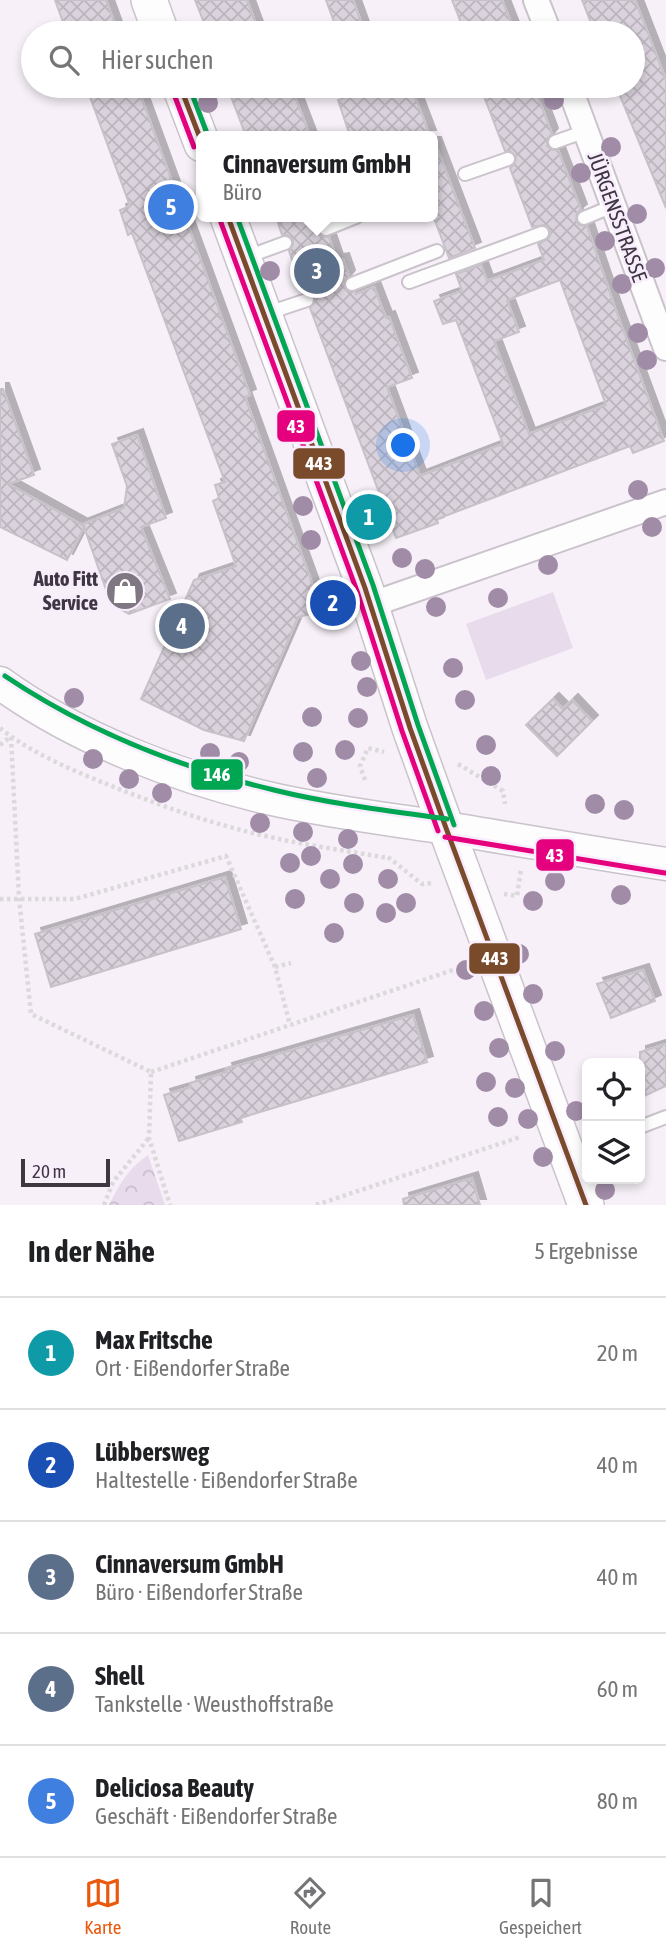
<!DOCTYPE html>
<html lang="de">
<head>
<meta charset="utf-8">
<style>
	body { margin:0; font-family:"Asap Condensed",sans-serif; background:#f6f6f6; color:#202124 }
	.controls { position:absolute; right:21px; bottom:21px; display:grid; overflow:hidden; border-radius:10px; box-shadow:0 4px 10px #0003 }
	.controls button { width:63px; height:63px; display:grid; place-items:center; padding:0; border:0; border-bottom:2px solid #e0e0e0; background:#fff; color:#202124; font:35px sans-serif }
	.scale { position:absolute; left:21px; bottom:18px; width:89px; box-sizing:border-box; padding-left:7px; border:4px solid #3e3641; border-top:0; font-size:19px; line-height:24px; white-space:nowrap; color:#3e3641; -webkit-text-stroke:5px #f8edfc; paint-order:stroke }
	.you { position:absolute; left:404px; top:446px; width:24px; height:24px; margin:-18px; border:5px solid #fff; border-radius:50%; background:#1a73e8; box-shadow:0 0 0 10px #1a73e833 }
	.badge { display:grid; place-items:center; width:46px; height:46px; border-radius:50%; background:#ea580c; color:#fff; font-size:23px; font-weight:700 }
	.pin { position:absolute; translate:-50% -50%; border:4px solid #fff; box-shadow:0 2px 7px #0006 }
	.popup { position:absolute; left:196px; top:131px; width:242px; height:91px; box-sizing:border-box; display:grid; place-content:center; border-radius:10px; background:#fff; filter:drop-shadow(0 2px 5px #0005); font-size:23px; white-space:nowrap; color:#757577 }
	.popup b { font-size:26px; color:#202124 }
	.popup::after { content:''; position:absolute; left:50%; top:100%; margin-left:-14px; border:14px solid transparent; border-top-color:#fff }
	.list { margin:0; padding:0; list-style:none }
	h2 { display:flex; justify-content:space-between; align-items:center; height:91px; margin:0; padding:0 28px; font-size:30px }
	h2 small { font-size:23px; font-weight:400; color:#757577 }
	.list li { display:grid; grid-template-columns:46px 1fr auto; gap:21px; align-items:center; box-sizing:border-box; height:112px; padding:0 28px; border-top:2px solid #e0e0e0 }
	.list b { display:block; font-size:26px; white-space:nowrap }
	.list p { margin:0; font-size:23px; white-space:nowrap; color:#757577 }
	.list em { font-size:23px; font-style:normal; color:#757577 }
	.icon { flex:none; width:38px; height:38px; fill:none; stroke:currentColor; stroke-width:2; stroke-linecap:round; stroke-linejoin:round }
	.map { position:relative; flex:none; width:666px; height:1205px; overflow:hidden }
	.search { position:absolute; background:#fff; box-shadow:0 4px 10px #0003; left:21px; right:21px; top:21px; height:77px; display:flex; align-items:center; gap:18px; box-sizing:border-box; padding:0 24px; border-radius:38px; color:#757577; font-size:26px }
	.sheet { height:651px; background:#fff }
	nav { display:flex; justify-content:space-around; align-items:center; box-sizing:border-box; height:98px; border-top:2px solid #e0e0e0; background:#fff; font-size:19px; color:#757577 }
	nav a { display:grid; justify-items:center; gap:4px }
	nav .on { color:#ea580c }
	.map>svg:first-child { display:block }
</style>
</head>
<body>
<div class="map">
<svg width="666" height="1205" viewBox="0 0 666 1205">
	<defs>
		<pattern id="forest-crowns" width="20" height="18" patternUnits="userSpaceOnUse" patternTransform="scale(1.75)"><rect width="20" height="18" fill="#e8dcec"/><path d="M2 6a3 3 0 1 1 6 0M12 15a3 3 0 1 1 6 0" fill="none" stroke="#c8bdcc"/></pattern>
		<pattern id="building-cross-hatch" width="8" height="8" patternUnits="userSpaceOnUse" patternTransform="scale(1.75)"><rect width="8" height="8" fill="#dad2dc"/><path d="M0 0l8 8M0 8l8-8" fill="none" stroke="#bcb5be"/></pattern>
		<filter id="shadow"><feDropShadow dx="6" dy="-6" stdDeviation="0" flood-color="#0004"/></filter>
	</defs>
	<rect width="100%" height="100%" fill="#f7f0f8"/>
	<path fill="url(#forest-crowns)" d="M148 1155 165 1205H109C120 1183 128 1169 148 1155Z"/>
	<polygon fill="#e8dcec" points="553,592 573,648 486,680 466,624"/>
	<g fill="url(#building-cross-hatch)" stroke="#c7c1c9" stroke-width="2" fill-rule="evenodd" filter="url(#shadow)">
		<polygon points="55,0 106,0 118,33 67,33"/>
		<polygon points="195,0 247,0 259,33 208,33"/>
		<polygon points="326,0 353,0 365,33 338,33"/>
		<polygon points="452,0 502,0 515,33 465,33"/>
		<polygon points="582,0 635,0 666,80 666,208 616,86 633,86 633,33 595,33"/>
		<polygon points="86,86 137,86 250,395 245,397 322,611 298,617 244,741 204,730 141,699 194,580 236,566 213,501 219,498 215,485 225,482 132,233 128,235 120,210 130,206"/>
		<polygon points="227,86 291,86 310,136 246,136"/>
		<polygon points="358,86 411,86 430,136 350,136 338,100 361,92"/>
		<path d="M480 86H534L552 134 547 140V146L553 150H558L581 210 577 213 576 221 579 225 587 226 615 308 664 441 633 453 630 446 437 519 438 523 396 538 310 308 315 302V297L309 292H304L289 251 293 245V239L287 235H282L276 217H321L323 221 319 224 318 232 321 236 329 237 337 260 343 259 349 276 344 282 346 290 355 292 356 294 374 287 386 318 389 317 412 378 387 387 420 476 503 444 456 320 443 324 434 301 462 291 456 274 481 265 487 281 544 260 538 244 548 239 551 234 548 227 544 225 532 227 510 168 515 164 516 156 510 151H505ZM560 280 606 405 529 434 494 341 519 332 507 300Z"/>
		<polygon points="432,143 435,143 475,248 449,258 432,213"/>
		<polygon points="0,389 3,389 34,475 8,484 84,526 83,524 124,508 127,486 112,444 137,435 166,518 141,527 170,599 129,614 111,604 84,527 67,560 0,527"/>
		<polygon points="553,699 563,709 572,700 592,721 557,756 526,725"/>
		<polygon points="225,877 241,929 51,987 35,934"/>
		<polygon points="643,970 655,1001 611,1018 597,984"/>
		<polygon points="413,1015 427,1062 240,1118 242,1122 179,1141 164,1095 191,1087 190,1083 227,1072 226,1069"/>
		<polygon points="666,1044 666,1086 640,1098 640,1052"/>
		<polygon points="472,1178 480,1205 404,1205 403,1199"/>
	</g>
	<g fill="none" stroke-linecap="round" stroke-linejoin="round">
		<defs>
			<g id="service">
				<polyline points="312,33 324,29 326,33"/>
				<polyline points="555,142 586,131"/>
				<polyline points="465,174 508,159"/>
				<polyline points="584,218 613,206"/>
				<polyline points="326,229 356,217"/>
				<polyline points="244,258 285,243"/>
				<polyline points="409,282 542,233"/>
				<polyline points="352,284 437,251"/>
				<polyline points="265,314 307,300"/>
				<polyline points="640,1127 666,1117"/>
			</g>
			<g id="minor">
				<polyline points="536,0 549,33"/>
				<polyline points="569,86 666,348"/>
				<polyline points="370,605 666,502"/>
			</g>
			<path id="tertiary" d="M0 683C77 739 180 778 272 799 329 812 388 819 446 828 519 840 592 853 666 864"/>
			<g id="secondary">
				<polyline points="149,0 161,33"/>
				<polyline points="180,86 202,144"/>
				<polyline points="228,217 365,588 410,728 446,828 586,1205"/>
			</g>
		</defs>
		<use href="#service" stroke="#cac3cb" stroke-width="16"/>
		<use href="#minor" stroke="#cac3cb" stroke-width="28"/>
		<use href="#tertiary" stroke="#cac3cb" stroke-width="35"/>
		<use href="#secondary" stroke="#cac3cb" stroke-width="38"/>
		<g stroke="#dbd9db" stroke-width="4.5" stroke-dasharray="3.5 3.5" stroke-linecap="butt">
			<path d="M0 728C29 752 74 771 109 785 149 801 189 816 230 827 282 842 336 849 388 858"/>
			<polyline points="11,737 19,898 31,1014 151,1072 149,1138 170,1205"/>
			<polyline points="0,745 10,737"/>
			<polyline points="458,764 503,791 505,804"/>
			<polyline points="365,780 360,766 368,748 384,752"/>
			<polyline points="388,857 422,884 433,883"/>
			<polyline points="504,894 517,896 521,869"/>
			<polyline points="0,899 75,899 226,856 275,967 290,1025"/>
			<polyline points="275,967 291,963"/>
			<polyline points="151,1072 456,969"/>
			<polyline points="104,1205 113,1182 148,1139"/>
			<polyline points="316,1205 520,1137"/>
		</g>
		<use href="#service" stroke="#fefdfe" stroke-width="12"/>
		<use href="#minor" stroke="#fefdfe" stroke-width="24"/>
		<use href="#tertiary" stroke="#fefdfe" stroke-width="32"/>
		<use href="#secondary" stroke="#fefdfe" stroke-width="35"/>
		<defs>
			<g id="bus-1">
				<polyline points="180,86 202,143"/>
				<polyline points="228,217 365,588 410,728 446,828 586,1205"/>
			</g>
			<g id="bus-2">
				<polyline points="172,89 194,147"/>
				<polyline points="220,220 357,591 402,731 438,831"/>
				<polyline points="445,837 665,873"/>
			</g>
			<g id="bus-3">
				<polyline points="189,86 208,136"/>
				<polyline points="237,217 373,585 418,725 454,825"/>
				<path d="M5 676C87 731 177 767 274 790 331 804 389 811 447 819"/>
			</g>
		</defs>
		<use href="#bus-1" stroke="#f8edfc" stroke-width="10"/>
		<use href="#bus-2" stroke="#f8edfc" stroke-width="10"/>
		<use href="#bus-3" stroke="#f8edfc" stroke-width="10"/>
		<use href="#bus-1" stroke="#7a4b2a" stroke-width="5"/>
		<use href="#bus-2" stroke="#e5007d" stroke-width="5"/>
		<use href="#bus-3" stroke="#00a651" stroke-width="5"/>
	</g>
	<g fill="#a18ca8">
		<circle cx="554" cy="100" r="10"/>
		<circle cx="208" cy="103" r="10"/>
		<circle cx="611" cy="147" r="10"/>
		<circle cx="581" cy="173" r="10"/>
		<circle cx="637" cy="214" r="10"/>
		<circle cx="605" cy="241" r="10"/>
		<circle cx="655" cy="268" r="10"/>
		<circle cx="270" cy="271" r="10"/>
		<circle cx="622" cy="284" r="10"/>
		<circle cx="638" cy="333" r="10"/>
		<circle cx="647" cy="360" r="10"/>
		<circle cx="638" cy="490" r="10"/>
		<circle cx="303" cy="506" r="10"/>
		<circle cx="652" cy="527" r="10"/>
		<circle cx="311" cy="540" r="10"/>
		<circle cx="402" cy="558" r="10"/>
		<circle cx="548" cy="565" r="10"/>
		<circle cx="425" cy="569" r="10"/>
		<circle cx="498" cy="598" r="10"/>
		<circle cx="436" cy="607" r="10"/>
		<circle cx="338" cy="613" r="10"/>
		<circle cx="361" cy="661" r="10"/>
		<circle cx="453" cy="668" r="10"/>
		<circle cx="367" cy="687" r="10"/>
		<circle cx="74" cy="698" r="10"/>
		<circle cx="465" cy="700" r="10"/>
		<circle cx="312" cy="717" r="10"/>
		<circle cx="358" cy="718" r="10"/>
		<circle cx="486" cy="745" r="10"/>
		<circle cx="345" cy="750" r="10"/>
		<circle cx="303" cy="752" r="10"/>
		<circle cx="210" cy="753" r="10"/>
		<circle cx="93" cy="759" r="10"/>
		<circle cx="239" cy="762" r="10"/>
		<circle cx="491" cy="776" r="10"/>
		<circle cx="317" cy="778" r="10"/>
		<circle cx="129" cy="779" r="10"/>
		<circle cx="162" cy="793" r="10"/>
		<circle cx="595" cy="804" r="10"/>
		<circle cx="624" cy="810" r="10"/>
		<circle cx="260" cy="823" r="10"/>
		<circle cx="303" cy="832" r="10"/>
		<circle cx="348" cy="839" r="10"/>
		<circle cx="311" cy="856" r="10"/>
		<circle cx="290" cy="863" r="10"/>
		<circle cx="353" cy="864" r="10"/>
		<circle cx="330" cy="879" r="10"/>
		<circle cx="388" cy="879" r="10"/>
		<circle cx="555" cy="881" r="10"/>
		<circle cx="621" cy="895" r="10"/>
		<circle cx="295" cy="899" r="10"/>
		<circle cx="533" cy="901" r="10"/>
		<circle cx="354" cy="903" r="10"/>
		<circle cx="406" cy="903" r="10"/>
		<circle cx="386" cy="913" r="10"/>
		<circle cx="334" cy="933" r="10"/>
		<circle cx="519" cy="954" r="10"/>
		<circle cx="466" cy="970" r="10"/>
		<circle cx="533" cy="994" r="10"/>
		<circle cx="484" cy="1011" r="10"/>
		<circle cx="499" cy="1048" r="10"/>
		<circle cx="555" cy="1051" r="10"/>
		<circle cx="486" cy="1082" r="10"/>
		<circle cx="515" cy="1088" r="10"/>
		<circle cx="576" cy="1111" r="10"/>
		<circle cx="498" cy="1117" r="10"/>
		<circle cx="528" cy="1119" r="10"/>
		<circle cx="543" cy="1157" r="10"/>
		<circle cx="605" cy="1190" r="10"/>
	</g>
	<defs>
		<symbol id="shop-disc" viewBox="-11 -11 22 22"><circle r="9.5" fill="#7f7781" stroke="#f8edfc"/><path d="M-5-2.5h2.3a2.7 3.5 0 0 1 5.4 0H5L5.5 6h-11ZM-1.5-2.5h3a1.5 2.3 0 0 0-3 0Z" fill="#fff"/></symbol>
	</defs>
	<g fill-rule="evenodd">
		<use href="#shop-disc" x="103" y="569" width="44" height="44"/>
	</g>
	<g text-anchor="middle" stroke-width="5" stroke-linejoin="round" paint-order="stroke">
		<g font-size="21" fill="#3e3641" stroke="#f8edfc">
			<text transform="translate(617 217) rotate(70)" y="7">JÜRGENSSTRASSE</text>
		</g>
		<g font-size="21" font-weight="bold" fill="#3e3641" stroke="#f8edfc" text-anchor="end">
			<text x="98" y="586">Auto Fitt<tspan x="98" dy="24">Service</tspan></text>
		</g>
	</g>
	<g stroke="#f8edfc" stroke-width="2.5">
		<rect x="276" y="409" width="40" height="34" rx="7" fill="#e5007d"/>
		<rect x="292" y="447" width="54" height="33" rx="7" fill="#7a4b2a"/>
		<rect x="190" y="758" width="54" height="33" rx="7" fill="#00a651"/>
		<rect x="535" y="838" width="40" height="34" rx="7" fill="#e5007d"/>
		<rect x="468" y="942" width="53" height="33" rx="7" fill="#7a4b2a"/>
	</g>
	<g font-size="19" text-anchor="middle" font-weight="bold" fill="#fff">
		<text x="296" y="433">43</text>
		<text x="319" y="470">443</text>
		<text x="217" y="781">146</text>
		<text x="555" y="862">43</text>
		<text x="495" y="965">443</text>
	</g>
</svg>
<div class="controls">
<button><svg class="icon" aria-label="locate" viewBox="0 0 24 24"><circle cx="12" cy="12" r="6"/><path d="M12 2v4M12 18v4M2 12h4M18 12h4"/></svg></button>
<button><svg class="icon" aria-label="layers" viewBox="0 0 24 24"><path d="M12 4l9 5-9 5-9-5zM3 14l9 5 9-5"/></svg></button>
</div>
<div class="scale">20 m</div>
<div class="you"></div>
<div class="pin badge" style="left:369px;top:517px;background:#0f9aa8">1</div>
<div class="pin badge" style="left:333px;top:603px;background:#1a4fb4">2</div>
<div class="pin badge" style="left:317px;top:271px;background:#5c6f8a">3</div>
<div class="popup"><b>Cinnaversum GmbH</b>Büro</div>
<div class="pin badge" style="left:182px;top:626px;background:#5c6f8a">4</div>
<div class="pin badge" style="left:171px;top:207px;background:#3f7fe0">5</div>
<div class="search"><svg class="icon" aria-label="search" viewBox="0 0 24 24"><circle cx="10" cy="10" r="6"/><path d="M15 15l6 6"/></svg>Hier suchen</div>
</div>
<section class="sheet">
<h2>In der Nähe<small>5 Ergebnisse</small></h2>
<ul class="list">
<li><span class="badge" style="background:#0f9aa8">1</span><div><b>Max Fritsche</b><p>Ort · Eißendorfer Straße</p></div><em>20 m</em></li>
<li><span class="badge" style="background:#1a4fb4">2</span><div><b>Lübbersweg</b><p>Haltestelle · Eißendorfer Straße</p></div><em>40 m</em></li>
<li><span class="badge" style="background:#5c6f8a">3</span><div><b>Cinnaversum GmbH</b><p>Büro · Eißendorfer Straße</p></div><em>40 m</em></li>
<li><span class="badge" style="background:#5c6f8a">4</span><div><b>Shell</b><p>Tankstelle · Weusthoffstraße</p></div><em>60 m</em></li>
<li><span class="badge" style="background:#3f7fe0">5</span><div><b>Deliciosa Beauty</b><p>Geschäft · Eißendorfer Straße</p></div><em>80 m</em></li>
</ul>
</section>
<nav>
<a class="on"><svg class="icon" aria-label="map" viewBox="0 0 24 24"><path d="M3 6l6-2 6 2 6-2v14l-6 2-6-2-6 2zM9 4v14M15 6v14"/></svg>Karte</a>
<a><svg class="icon" aria-label="directions" viewBox="0 0 24 24"><path d="M12 3l9 9-9 9-9-9zM9 14v-3h6M13 9l2 2-2 2"/></svg>Route</a>
<a><svg class="icon" aria-label="saved" viewBox="0 0 24 24"><path d="M7 4h10v16l-5-4-5 4z"/></svg>Gespeichert</a>
</nav>
</body>
</html>
